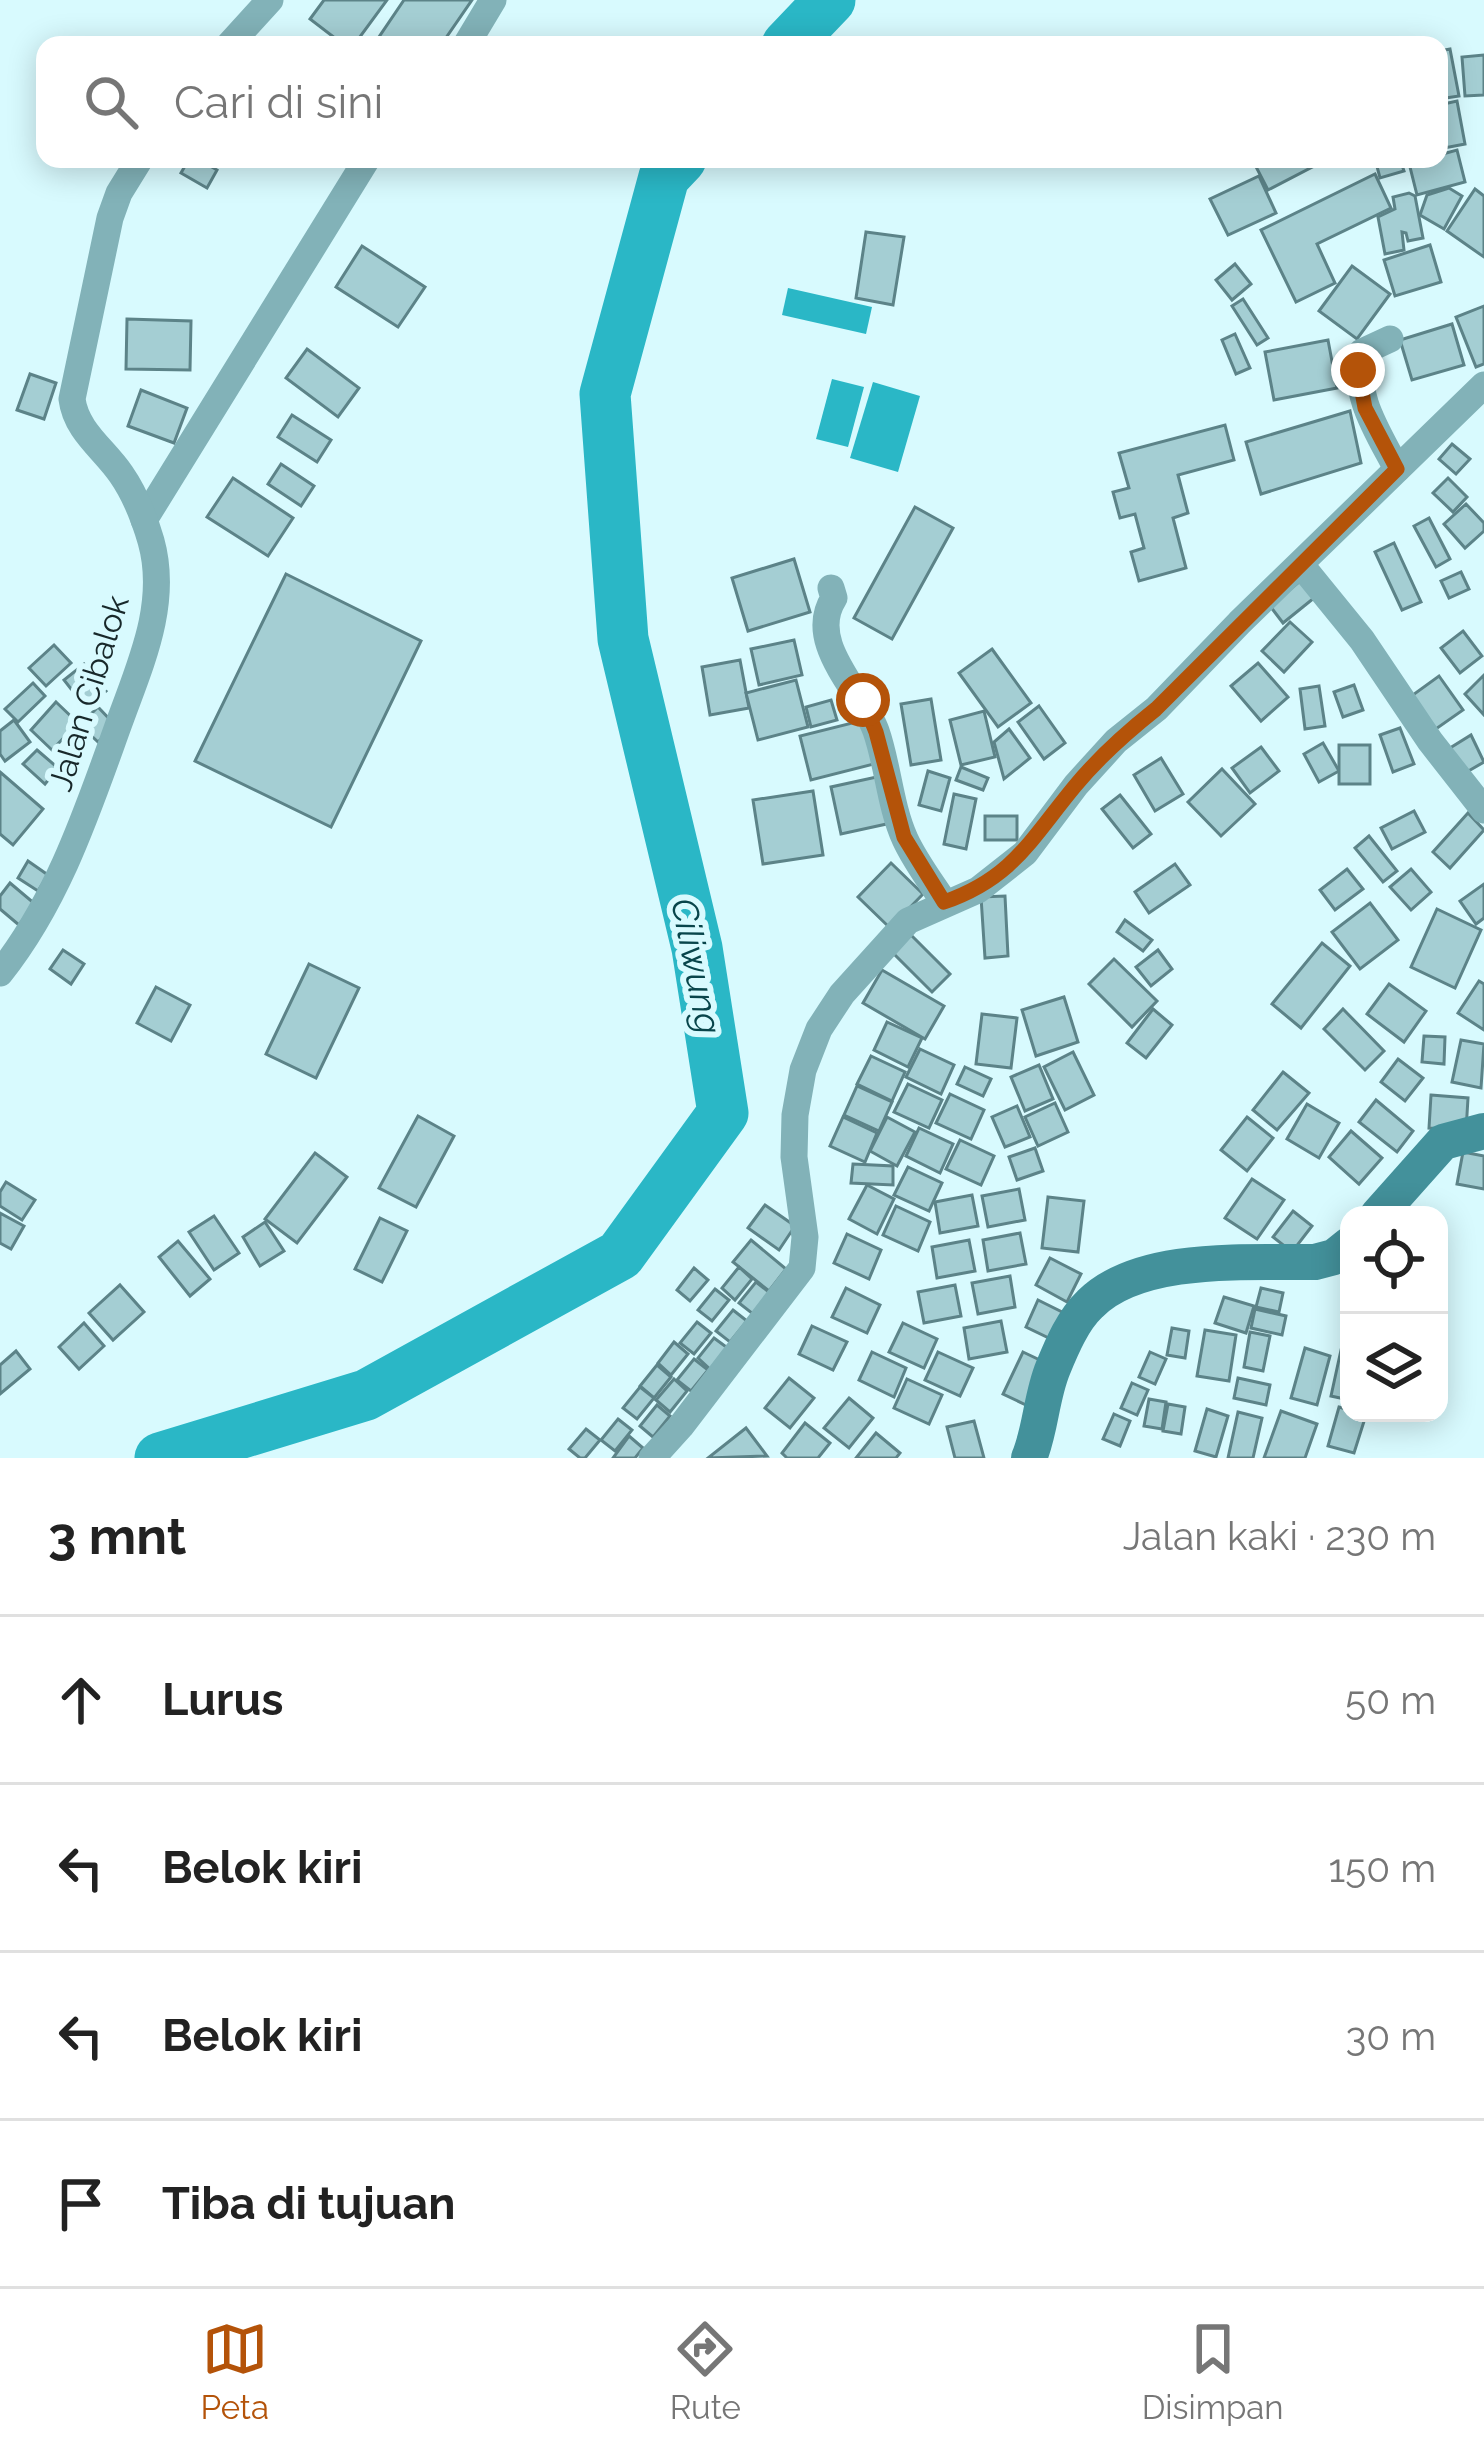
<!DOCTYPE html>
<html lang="id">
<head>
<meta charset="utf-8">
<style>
	body { margin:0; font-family:Raleway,sans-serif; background:#f6f6f6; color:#222 }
	.controls { position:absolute; right:36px; bottom:36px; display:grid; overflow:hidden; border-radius:24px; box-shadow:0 6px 30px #0003 }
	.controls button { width:108px; height:108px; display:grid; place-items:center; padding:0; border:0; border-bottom:3px solid #e0e0e0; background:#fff; color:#222; font:60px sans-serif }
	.stop { position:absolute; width:36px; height:36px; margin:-27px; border:9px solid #b45309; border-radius:50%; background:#fff }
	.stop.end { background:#b45309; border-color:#fff; box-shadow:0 3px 12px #0008 }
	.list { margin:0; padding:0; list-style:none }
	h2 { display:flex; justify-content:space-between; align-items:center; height:156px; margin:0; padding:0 48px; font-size:51px }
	h2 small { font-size:39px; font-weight:400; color:#767676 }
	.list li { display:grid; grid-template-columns:78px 1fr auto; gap:36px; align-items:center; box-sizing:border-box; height:168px; padding:0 48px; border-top:3px solid #e0e0e0 }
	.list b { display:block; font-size:45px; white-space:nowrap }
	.list em { font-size:39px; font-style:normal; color:#767676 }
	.icon { flex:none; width:66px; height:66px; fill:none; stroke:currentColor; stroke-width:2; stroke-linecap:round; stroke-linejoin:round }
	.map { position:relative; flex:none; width:1484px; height:1458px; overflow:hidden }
	.search { position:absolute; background:#fff; box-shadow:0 6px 30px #0003; left:36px; right:36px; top:36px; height:132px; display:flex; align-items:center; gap:30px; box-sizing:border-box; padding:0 42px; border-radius:24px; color:#767676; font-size:45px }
	.sheet { height:828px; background:#fff }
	nav { display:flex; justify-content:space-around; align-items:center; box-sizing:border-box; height:168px; border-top:3px solid #e0e0e0; background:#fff; font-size:33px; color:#767676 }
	nav a { display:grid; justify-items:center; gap:6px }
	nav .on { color:#b45309 }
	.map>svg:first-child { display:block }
</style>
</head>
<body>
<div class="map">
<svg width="1484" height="1458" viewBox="0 0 1484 1458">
	<rect width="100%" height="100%" fill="#d8fafe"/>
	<g fill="#2ab7c6">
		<polygon points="788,288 872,307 866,334 782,315"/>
		<polygon points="832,379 864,387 848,447 816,439"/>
		<polygon points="873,382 920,396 898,472 850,458"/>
	</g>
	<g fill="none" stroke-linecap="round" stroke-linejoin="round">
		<g stroke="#2ab7c6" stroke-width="51">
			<polyline points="787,45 830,0"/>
			<polyline points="160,1458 366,1395 620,1255 723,1113 697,948 623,639 605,394 664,177 681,159"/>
		</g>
	</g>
	<g fill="#a4ced3" stroke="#5c8388" stroke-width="3">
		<polygon points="324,0 387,0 354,45 344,45 310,19"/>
		<polygon points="404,0 472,0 441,45 390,45 379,37"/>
		<polygon points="1450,49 1459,96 1439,99 1439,51"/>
		<polygon points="1484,55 1484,95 1465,96 1462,57"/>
		<polygon points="1457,101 1465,144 1439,149 1439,105"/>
		<polygon points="1457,150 1465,182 1417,195 1409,163 1439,159 1439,155"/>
		<polygon points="189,159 198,159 217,170 207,188 181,173"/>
		<polygon points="1252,159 1316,159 1318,164 1268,190"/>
		<polygon points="1375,159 1400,159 1404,171 1380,178"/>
		<polygon points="1375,174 1391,208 1317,244 1335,283 1296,302 1261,230"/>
		<polygon points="1259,176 1276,213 1228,235 1210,199"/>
		<polygon points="1449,188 1462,196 1444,229 1420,215 1427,195"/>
		<polygon points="1475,189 1484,196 1484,257 1447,231"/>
		<polygon points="1409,193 1415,196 1423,238 1408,241 1406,233 1402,232 1404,250 1385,254 1378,217 1395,209 1393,197"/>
		<polygon points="866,232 904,237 893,305 856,298"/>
		<polygon points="1430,245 1441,282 1395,296 1384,260"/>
		<polygon points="362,246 425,287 398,327 336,287"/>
		<polygon points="1235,264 1251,284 1232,300 1216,280"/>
		<polygon points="1352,266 1390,294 1357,339 1319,311"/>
		<polygon points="1243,299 1268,338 1257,345 1232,306"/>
		<polygon points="1484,306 1484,364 1476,367 1456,317"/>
		<polygon points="127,319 191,321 190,370 126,369"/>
		<polygon points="1452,324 1464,365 1412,380 1400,340"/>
		<polygon points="1235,334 1250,368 1236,374 1222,340"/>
		<polygon points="1328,340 1337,388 1274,400 1265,352"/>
		<polygon points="307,349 359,388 338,417 286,378"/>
		<polygon points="30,374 56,383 44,419 17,410"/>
		<polygon points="141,390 187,408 174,443 128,426"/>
		<polygon points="1350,411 1361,463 1261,494 1246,442"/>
		<polygon points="292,415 331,440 317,462 278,437"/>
		<polygon points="1225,425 1234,460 1178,475 1188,513 1173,518 1186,568 1139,581 1131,552 1144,548 1135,514 1120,518 1113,492 1129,488 1119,453"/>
		<polygon points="1452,444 1470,459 1456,474 1439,459"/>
		<polygon points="281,464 314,486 301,506 268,484"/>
		<polygon points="233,478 293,518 268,556 207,517"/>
		<polygon points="1448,478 1467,497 1453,512 1433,493"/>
		<polygon points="1466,504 1484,523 1484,531 1465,548 1444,524"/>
		<polygon points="915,507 953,528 892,639 854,618"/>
		<polygon points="1429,518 1450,559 1436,567 1414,526"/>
		<polygon points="1394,543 1421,602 1402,610 1375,552"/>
		<polygon points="794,559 810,612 748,631 732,578"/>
		<polygon points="1461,572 1469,589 1449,598 1441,581"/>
		<polygon points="286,574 421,641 331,827 195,761"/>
		<polygon points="1300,581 1314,598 1283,623 1270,606"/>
		<polygon points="1290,622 1312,642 1284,672 1262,651"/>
		<polygon points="1463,631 1482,656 1460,673 1441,648"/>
		<polygon points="794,640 802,675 759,685 751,649"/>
		<polygon points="54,645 71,663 46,686 29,668"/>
		<polygon points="992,649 1031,703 998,727 959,673"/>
		<polygon points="740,660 749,708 710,715 702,667"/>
		<polygon points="1258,663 1288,697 1261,721 1231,686"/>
		<polygon points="84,664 106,691 86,708 64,680"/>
		<polygon points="1484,675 1484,715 1465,694"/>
		<polygon points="1439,676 1463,710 1433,731 1410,697"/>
		<polygon points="796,680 808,727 758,740 746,693"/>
		<polygon points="33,683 45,696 18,722 5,709"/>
		<polygon points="1354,685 1363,710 1343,717 1334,692"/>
		<polygon points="1319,686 1325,726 1305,729 1300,689"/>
		<polygon points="931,699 941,760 911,765 901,704"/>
		<polygon points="831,700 837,720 811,727 806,707"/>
		<polygon points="56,702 78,723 52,750 31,730"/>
		<polygon points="1039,706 1065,743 1044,759 1018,722"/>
		<polygon points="98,707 115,725 98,742 80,725"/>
		<polygon points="984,711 995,757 961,765 950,720"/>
		<polygon points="14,720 30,742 5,761 0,754 0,731"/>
		<polygon points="864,720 874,764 811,780 800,736"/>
		<polygon points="1400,728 1414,764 1393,772 1380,735"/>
		<polygon points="1009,729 1030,758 1004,779 994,742"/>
		<polygon points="1471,735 1484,762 1465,773 1450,748"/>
		<polygon points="1323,743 1339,771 1319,782 1304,754"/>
		<rect x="1339" y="745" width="31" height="39"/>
		<polygon points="1261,747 1279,771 1250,793 1232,768"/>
		<polygon points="37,750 58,768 45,784 23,764"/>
		<polygon points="1161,758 1183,794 1155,811 1134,775"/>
		<polygon points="961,767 988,778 983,790 956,780"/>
		<polygon points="1222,769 1255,804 1221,836 1188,802"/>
		<polygon points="928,771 950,778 941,811 919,805"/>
		<polygon points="0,772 43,809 13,845 0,834"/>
		<polygon points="881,776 891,823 841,834 831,787"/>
		<polygon points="813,791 823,855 763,864 753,800"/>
		<polygon points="954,794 976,799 966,849 944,844"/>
		<polygon points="1120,795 1151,834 1133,848 1102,809"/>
		<polygon points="1414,811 1425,832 1392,849 1381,828"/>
		<polygon points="1468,813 1484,830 1450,868 1433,852"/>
		<rect x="985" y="816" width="32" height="24"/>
		<polygon points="1369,836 1397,871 1383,882 1355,848"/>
		<polygon points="28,861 48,875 38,891 18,878"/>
		<polygon points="891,863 923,894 890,928 858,897"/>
		<polygon points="1175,864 1190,885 1149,913 1135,892"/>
		<polygon points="1347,869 1363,889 1335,910 1320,890"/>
		<polygon points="1411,869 1431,892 1411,910 1390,887"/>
		<polygon points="10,883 35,904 19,925 0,909 0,896"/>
		<polygon points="1484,884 1484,918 1476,924 1460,901"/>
		<polygon points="1005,896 1008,956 985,958 981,897"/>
		<polygon points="1370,903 1398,940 1360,969 1332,932"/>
		<polygon points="1437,909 1481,930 1455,988 1411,967"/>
		<polygon points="1125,920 1152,940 1143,951 1117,932"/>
		<polygon points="911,935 950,974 932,992 893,953"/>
		<polygon points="1322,943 1350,966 1301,1028 1272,1004"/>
		<polygon points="63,950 84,964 71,984 50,969"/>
		<polygon points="1158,950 1172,969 1151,986 1136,967"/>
		<polygon points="1114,959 1157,1001 1132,1027 1089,984"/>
		<polygon points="309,964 359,988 316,1078 266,1054"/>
		<polygon points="882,970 944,1006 925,1039 863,1003"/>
		<polygon points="1479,981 1484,984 1484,1030 1458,1013"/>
		<polygon points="1389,984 1426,1011 1404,1042 1367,1014"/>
		<polygon points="156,987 190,1005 171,1041 137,1023"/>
		<polygon points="1064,997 1078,1042 1036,1056 1022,1010"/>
		<polygon points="1153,1009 1172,1025 1146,1058 1127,1043"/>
		<polygon points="1343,1009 1384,1051 1365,1070 1324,1029"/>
		<polygon points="982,1014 1017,1018 1011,1068 976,1064"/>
		<polygon points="887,1022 922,1038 908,1067 874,1050"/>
		<polygon points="1424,1036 1445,1037 1444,1064 1422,1062"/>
		<polygon points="1461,1040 1484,1044 1481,1088 1452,1082"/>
		<polygon points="920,1049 954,1065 941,1094 906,1077"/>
		<polygon points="1073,1052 1094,1095 1065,1110 1044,1067"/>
		<polygon points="871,1056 905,1072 892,1101 857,1084"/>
		<polygon points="1398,1059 1423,1078 1405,1101 1381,1082"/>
		<polygon points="1039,1065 1053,1099 1025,1111 1011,1077"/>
		<polygon points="965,1067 991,1079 983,1096 957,1084"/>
		<polygon points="1283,1072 1309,1093 1277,1130 1253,1110"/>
		<polygon points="908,1084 942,1100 929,1128 894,1112"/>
		<polygon points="857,1086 892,1102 879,1131 844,1115"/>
		<polygon points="950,1094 984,1110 971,1139 936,1123"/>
		<polygon points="1431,1095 1468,1098 1466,1131 1429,1128"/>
		<polygon points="1376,1100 1413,1131 1397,1152 1359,1122"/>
		<polygon points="1055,1103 1068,1132 1038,1146 1025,1117"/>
		<polygon points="1307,1104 1339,1123 1319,1158 1287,1139"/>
		<polygon points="1017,1106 1030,1137 1005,1147 992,1117"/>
		<polygon points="418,1116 454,1136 416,1207 379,1188"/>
		<polygon points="843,1117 877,1133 865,1162 830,1146"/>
		<polygon points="887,1117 915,1132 897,1166 870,1151"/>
		<polygon points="1247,1117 1273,1138 1247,1171 1221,1150"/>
		<polygon points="919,1128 953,1144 940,1173 906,1156"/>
		<polygon points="1351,1131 1382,1158 1359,1184 1329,1157"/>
		<polygon points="960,1140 994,1156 981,1185 946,1169"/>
		<polygon points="1035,1148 1043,1171 1017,1180 1009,1157"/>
		<polygon points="1463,1152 1484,1156 1484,1189 1457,1184"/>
		<polygon points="315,1153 347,1177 297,1243 265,1219"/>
		<polygon points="853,1164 893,1166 893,1185 851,1183"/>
		<polygon points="908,1167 942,1183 929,1211 894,1195"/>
		<polygon points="1252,1179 1284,1200 1257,1239 1225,1218"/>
		<polygon points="6,1182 35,1200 22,1220 0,1206 0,1192"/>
		<polygon points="867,1185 894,1199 877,1234 849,1219"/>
		<polygon points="1019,1189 1025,1220 988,1227 982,1196"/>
		<polygon points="972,1195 978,1226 940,1233 935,1202"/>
		<polygon points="1048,1197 1084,1201 1078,1252 1042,1248"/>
		<polygon points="765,1205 795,1226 779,1250 748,1228"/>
		<polygon points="896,1206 930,1222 918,1251 883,1235"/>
		<polygon points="1293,1211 1312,1226 1292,1252 1273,1237"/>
		<polygon points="0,1213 24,1226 11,1249 0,1243"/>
		<polygon points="214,1216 239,1253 214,1270 189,1232"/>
		<polygon points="380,1218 407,1231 382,1282 355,1269"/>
		<polygon points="265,1222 284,1251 260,1266 243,1237"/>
		<polygon points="1020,1233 1026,1264 988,1271 983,1240"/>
		<polygon points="847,1234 881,1250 869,1279 834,1263"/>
		<polygon points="751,1240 786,1269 769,1291 733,1262"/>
		<polygon points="969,1240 975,1271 937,1278 932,1247"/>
		<polygon points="178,1241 210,1279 190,1296 159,1257"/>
		<polygon points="1050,1258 1081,1274 1067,1302 1036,1285"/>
		<polygon points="739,1267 752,1279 735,1300 722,1288"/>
		<polygon points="694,1268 708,1280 690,1301 677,1290"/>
		<polygon points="1010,1276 1015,1307 978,1314 972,1283"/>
		<polygon points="756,1282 770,1293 753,1314 739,1303"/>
		<polygon points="120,1285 144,1312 113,1340 89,1313"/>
		<polygon points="955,1285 961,1316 924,1323 918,1292"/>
		<polygon points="846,1288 880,1305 867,1333 832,1317"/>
		<polygon points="1261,1288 1283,1293 1279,1312 1256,1307"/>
		<polygon points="715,1289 729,1300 712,1321 698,1310"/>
		<polygon points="1224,1297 1254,1306 1246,1333 1215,1323"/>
		<polygon points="1038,1300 1066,1314 1053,1340 1026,1327"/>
		<polygon points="1255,1309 1286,1316 1282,1335 1251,1328"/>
		<polygon points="733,1310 747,1321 730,1342 716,1331"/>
		<polygon points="1001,1321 1007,1352 969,1359 964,1328"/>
		<polygon points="697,1322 711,1333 694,1354 680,1343"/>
		<polygon points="84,1323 104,1346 79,1369 59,1347"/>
		<polygon points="903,1323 937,1339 924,1368 889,1352"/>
		<polygon points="812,1326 847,1342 833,1370 799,1354"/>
		<polygon points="1172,1328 1189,1331 1185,1358 1167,1355"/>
		<polygon points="1205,1330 1236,1335 1229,1381 1197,1376"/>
		<polygon points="1250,1332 1270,1336 1263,1371 1244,1367"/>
		<polygon points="714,1338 729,1349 711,1370 698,1358"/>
		<polygon points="674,1342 688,1354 671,1375 658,1363"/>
		<polygon points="1305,1348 1330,1356 1317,1405 1291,1398"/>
		<polygon points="1341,1350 1349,1352 1349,1400 1331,1396"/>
		<polygon points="16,1351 30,1369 0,1394 0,1365"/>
		<polygon points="872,1352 906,1368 894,1397 859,1380"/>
		<polygon points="938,1352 973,1368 960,1396 925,1380"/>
		<polygon points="1023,1352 1046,1363 1026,1405 1003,1394"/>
		<polygon points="1150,1352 1166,1359 1155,1384 1139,1377"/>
		<polygon points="694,1359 708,1370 691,1391 677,1380"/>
		<polygon points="657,1365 671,1377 654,1398 640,1386"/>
		<polygon points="789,1378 814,1398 790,1428 765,1408"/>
		<polygon points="1238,1378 1270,1385 1266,1405 1234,1398"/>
		<polygon points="674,1379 687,1391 670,1412 656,1400"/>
		<polygon points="907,1379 942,1395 929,1424 894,1408"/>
		<polygon points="1132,1383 1148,1390 1137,1415 1121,1408"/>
		<polygon points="640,1387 654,1398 637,1419 623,1408"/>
		<polygon points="849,1398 873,1418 849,1448 824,1428"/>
		<polygon points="1149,1399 1166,1402 1162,1429 1144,1426"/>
		<polygon points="1168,1404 1185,1407 1181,1434 1163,1431"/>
		<polygon points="657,1405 670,1416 653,1437 640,1426"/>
		<polygon points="1339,1407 1366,1415 1354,1453 1328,1446"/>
		<polygon points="1207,1409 1228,1416 1216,1457 1195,1451"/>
		<polygon points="1281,1411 1317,1424 1305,1458 1264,1458"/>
		<polygon points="1238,1412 1262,1418 1253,1458 1228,1458"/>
		<polygon points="1114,1414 1130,1421 1120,1446 1103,1439"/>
		<polygon points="618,1419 632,1430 615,1451 601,1440"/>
		<polygon points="974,1421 984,1458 955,1458 947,1427"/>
		<polygon points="805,1423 830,1443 818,1458 787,1458 782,1453"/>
		<polygon points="746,1428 767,1456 708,1458"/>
		<polygon points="586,1429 600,1440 585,1458 580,1458 569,1449"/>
		<polygon points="876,1433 900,1453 896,1458 856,1458"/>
		<polygon points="629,1436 643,1448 635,1458 613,1458"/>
	</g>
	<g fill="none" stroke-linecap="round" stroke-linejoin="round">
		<g stroke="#82b2b8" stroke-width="27">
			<polyline points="229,45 270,0"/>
			<polyline points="466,45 493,0"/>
			<path d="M1390 339 1362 352C1352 395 1378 432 1397 469"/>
			<polyline points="144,520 367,159"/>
			<polyline points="1301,565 1362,640 1430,741 1484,810"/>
			<path d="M831 588 834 598C805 643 862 691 876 731 888 765 890 806 905 839 915 861 931 882 944 902"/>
			<path d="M0 973C58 900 87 812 118 726 139 667 169 605 151 541 144 517 135 494 121 474 104 449 76 431 72 399L110 218 119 193 140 159"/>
			<polyline points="652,1458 681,1426 802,1268 805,1237 794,1157 795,1115 803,1070 819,1029 842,994 908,921 978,890 1025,853 1076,785 1116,741 1156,709 1239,623 1484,385"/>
		</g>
		<g stroke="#43919b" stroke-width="36">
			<polyline points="1378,1215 1443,1142 1484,1131"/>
			<path d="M1029 1458C1041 1429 1041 1397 1053 1368 1062 1346 1073 1320 1090 1304 1140 1254 1249 1263 1315 1262L1334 1257 1349 1245"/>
		</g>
	</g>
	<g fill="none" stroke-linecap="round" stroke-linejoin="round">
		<path stroke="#b45309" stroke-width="15" d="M863 700 876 732 904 837 944 902C1013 878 1031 839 1075 786 1099 757 1127 732 1156 709L1397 469 1365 408 1358 370"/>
	</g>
	<g text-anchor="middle" stroke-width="12" stroke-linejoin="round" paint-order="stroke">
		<g font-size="33" fill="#18282a" stroke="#d8fafe">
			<text transform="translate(88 693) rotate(-73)" y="12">Jalan Cibalok</text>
		</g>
		<g font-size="36" font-style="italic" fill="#08454b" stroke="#d8fafe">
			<text transform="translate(697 966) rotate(79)" y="13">Ciliwung</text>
		</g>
	</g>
</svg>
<div class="controls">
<button><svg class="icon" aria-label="locate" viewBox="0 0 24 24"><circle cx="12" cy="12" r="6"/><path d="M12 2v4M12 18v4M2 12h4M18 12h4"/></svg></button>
<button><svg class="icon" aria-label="layers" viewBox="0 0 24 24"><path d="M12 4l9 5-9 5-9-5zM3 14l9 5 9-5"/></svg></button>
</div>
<div class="stop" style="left:863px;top:700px"></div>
<div class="stop end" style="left:1358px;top:370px"></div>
<div class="search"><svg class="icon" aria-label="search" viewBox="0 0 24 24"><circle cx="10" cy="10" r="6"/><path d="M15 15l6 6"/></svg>Cari di sini</div>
</div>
<section class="sheet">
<h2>3 mnt<small>Jalan kaki · 230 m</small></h2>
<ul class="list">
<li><svg class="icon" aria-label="ahead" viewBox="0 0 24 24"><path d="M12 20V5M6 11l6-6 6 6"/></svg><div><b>Lurus</b></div><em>50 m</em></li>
<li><svg class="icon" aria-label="left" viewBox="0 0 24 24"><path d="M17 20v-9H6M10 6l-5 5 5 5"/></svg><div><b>Belok kiri</b></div><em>150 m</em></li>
<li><svg class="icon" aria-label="left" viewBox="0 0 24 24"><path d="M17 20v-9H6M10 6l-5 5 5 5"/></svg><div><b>Belok kiri</b></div><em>30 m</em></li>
<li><svg class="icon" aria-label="arrive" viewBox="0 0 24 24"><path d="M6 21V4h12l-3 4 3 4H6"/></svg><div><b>Tiba di tujuan</b></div></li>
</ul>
</section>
<nav>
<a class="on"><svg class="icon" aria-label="map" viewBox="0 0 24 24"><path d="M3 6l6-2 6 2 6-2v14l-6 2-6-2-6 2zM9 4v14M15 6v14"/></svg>Peta</a>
<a><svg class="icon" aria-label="directions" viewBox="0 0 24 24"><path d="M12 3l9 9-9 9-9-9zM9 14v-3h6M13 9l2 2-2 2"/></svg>Rute</a>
<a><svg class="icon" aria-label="saved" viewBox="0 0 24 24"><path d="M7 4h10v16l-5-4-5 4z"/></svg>Disimpan</a>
</nav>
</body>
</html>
